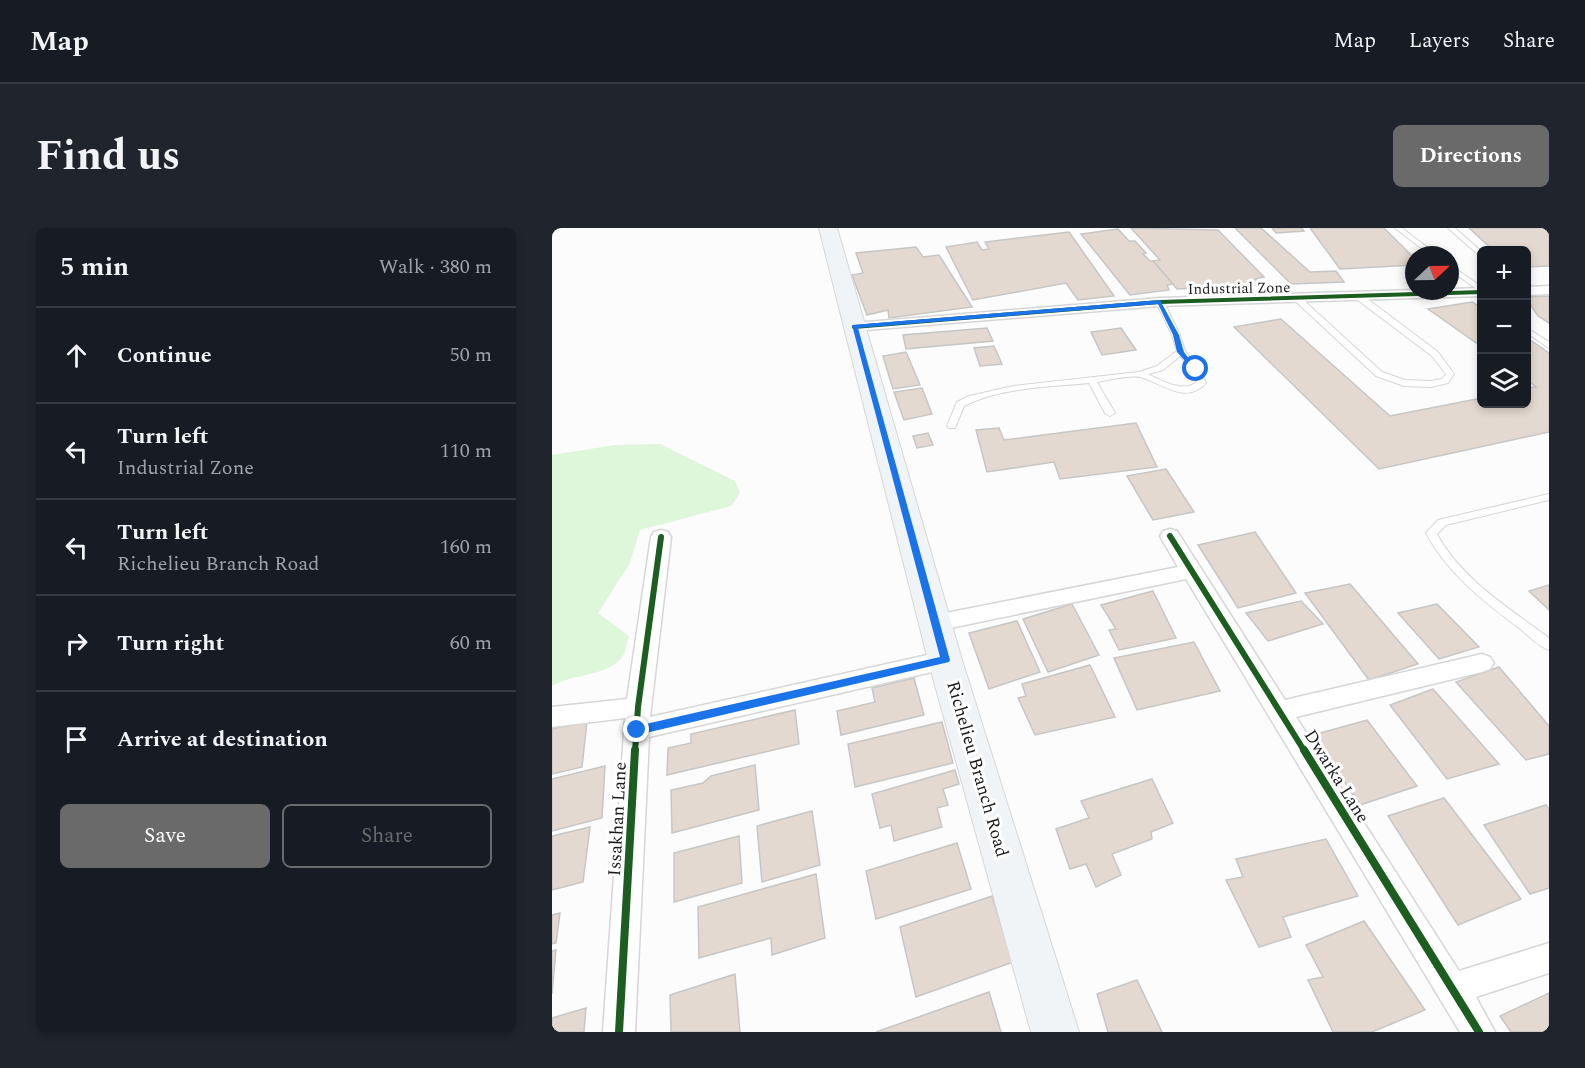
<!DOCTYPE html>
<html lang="en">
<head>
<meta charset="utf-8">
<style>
	body { margin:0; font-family:Spectral,serif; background:#20242c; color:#f1f3f6 }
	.controls { position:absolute; right:18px; top:18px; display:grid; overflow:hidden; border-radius:9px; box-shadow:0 3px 9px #0003 }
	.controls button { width:54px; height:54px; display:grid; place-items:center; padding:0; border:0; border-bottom:2px solid #363941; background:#171b24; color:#f1f3f6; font:30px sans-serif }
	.compass { position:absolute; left:853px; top:18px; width:54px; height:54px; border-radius:50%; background:#171b24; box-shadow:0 3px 9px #0003; rotate:68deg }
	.stop { position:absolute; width:18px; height:18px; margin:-14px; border:4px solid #1a73e8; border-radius:50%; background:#fff }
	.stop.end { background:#1a73e8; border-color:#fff; box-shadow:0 2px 6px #0008 }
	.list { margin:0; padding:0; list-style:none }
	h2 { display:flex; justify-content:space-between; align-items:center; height:78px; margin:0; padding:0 24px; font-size:26px }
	h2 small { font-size:20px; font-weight:400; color:#9ea1a6 }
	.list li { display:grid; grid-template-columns:39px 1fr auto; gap:18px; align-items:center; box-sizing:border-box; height:96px; padding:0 24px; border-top:2px solid #363941 }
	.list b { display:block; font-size:22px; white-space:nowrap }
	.list p { margin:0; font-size:20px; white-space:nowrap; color:#9ea1a6 }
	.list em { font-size:20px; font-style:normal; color:#9ea1a6 }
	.actions { display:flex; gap:12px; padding:18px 24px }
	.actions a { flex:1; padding:14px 0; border:2px solid #6a6a6a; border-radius:9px; text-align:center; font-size:21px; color:#6a6a6a }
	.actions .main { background:#6a6a6a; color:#fff }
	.icon { flex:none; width:33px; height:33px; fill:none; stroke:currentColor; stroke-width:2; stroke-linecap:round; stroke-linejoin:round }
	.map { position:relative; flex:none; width:997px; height:804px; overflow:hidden; border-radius:9px }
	header { display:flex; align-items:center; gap:36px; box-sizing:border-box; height:84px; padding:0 30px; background:#171b24; border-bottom:2px solid #363941 }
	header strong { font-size:28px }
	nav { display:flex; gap:33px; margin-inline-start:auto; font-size:21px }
	.intro { display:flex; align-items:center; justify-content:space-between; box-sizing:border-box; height:144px; padding:0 36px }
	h1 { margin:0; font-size:42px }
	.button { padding:15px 27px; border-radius:9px; background:#6a6a6a; color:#fff; font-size:21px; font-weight:700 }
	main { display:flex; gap:36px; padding:0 36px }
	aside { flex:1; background:#171b24; border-radius:9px; box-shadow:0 3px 9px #0003 }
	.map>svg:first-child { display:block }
</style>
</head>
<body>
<header>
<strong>Map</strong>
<nav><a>Map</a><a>Layers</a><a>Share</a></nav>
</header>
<div class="intro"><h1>Find us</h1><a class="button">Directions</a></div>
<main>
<aside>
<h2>5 min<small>Walk · 380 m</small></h2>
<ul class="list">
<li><svg class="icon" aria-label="ahead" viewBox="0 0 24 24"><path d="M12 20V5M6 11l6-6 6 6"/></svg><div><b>Continue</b></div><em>50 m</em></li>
<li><svg class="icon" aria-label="left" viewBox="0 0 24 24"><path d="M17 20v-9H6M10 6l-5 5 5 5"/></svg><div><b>Turn left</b><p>Industrial Zone</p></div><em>110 m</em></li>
<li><svg class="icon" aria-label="left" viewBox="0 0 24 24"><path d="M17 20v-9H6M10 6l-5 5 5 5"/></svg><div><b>Turn left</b><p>Richelieu Branch Road</p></div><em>160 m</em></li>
<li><svg class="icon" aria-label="right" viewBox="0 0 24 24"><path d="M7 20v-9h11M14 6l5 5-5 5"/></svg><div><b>Turn right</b></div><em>60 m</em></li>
<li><svg class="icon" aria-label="arrive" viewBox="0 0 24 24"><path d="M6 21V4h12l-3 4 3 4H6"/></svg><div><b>Arrive at destination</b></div></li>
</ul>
<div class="actions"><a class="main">Save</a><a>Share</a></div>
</aside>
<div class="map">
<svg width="997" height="804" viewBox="0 0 997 804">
	<rect width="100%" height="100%" fill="#fcfcfc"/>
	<path fill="#def6da" d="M108 216 183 253 188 265 179 278 88 302 78 335 46 385 77 408C75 413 74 421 72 426 60 449 20 445 0 458V227L63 217Z"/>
	<g fill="#e4d9d0" stroke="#c6c6c5" stroke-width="1.5">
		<polygon points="579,0 666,2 712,49 703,51 710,57 625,61 601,33 608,32"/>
		<polygon points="683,0 709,0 758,44 784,43 792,54 739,56"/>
		<polygon points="720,0 750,0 752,3 724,5"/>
		<polygon points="758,0 832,0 862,30 862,37 788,41"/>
		<polygon points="917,0 997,0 997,38 975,39 975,22 941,22"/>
		<polygon points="566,1 577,13 583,13 594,25 591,26 598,33 601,33 621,56 615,57 617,62 578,67 529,6"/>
		<polygon points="517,4 562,68 526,72 514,55 421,72 394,19 425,14 430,22 437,21 433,14"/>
		<polygon points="364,19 371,29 387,27 420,79 337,90 336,82 315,87 300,47 311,45 304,25"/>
		<polygon points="997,68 997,95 986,88 975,72 975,69"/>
		<polygon points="920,74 930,80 930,119 876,81"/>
		<polygon points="729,91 838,188 930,170 930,176 975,176 975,160 984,159 975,152 975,110 997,125 997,204 827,241 682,99"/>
		<polygon points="435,100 441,113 354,121 351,107"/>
		<polygon points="569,100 584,122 550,127 539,104"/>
		<polygon points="442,118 450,136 428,138 422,120"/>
		<polygon points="354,124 368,157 341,161 331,128"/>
		<polygon points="370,160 380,186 352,192 342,164"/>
		<polygon points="584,195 605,239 508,251 502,234 435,244 424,202 447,200 452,212"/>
		<polygon points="376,205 381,217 365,220 361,208"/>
		<polygon points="614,241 642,284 601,292 575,248"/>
		<polygon points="703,304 744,365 686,380 646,317"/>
		<polygon points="798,356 866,436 817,452 753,365"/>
		<polygon points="997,357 997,382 977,363"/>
		<polygon points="601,363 624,410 567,422 557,402 564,401 549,377"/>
		<polygon points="749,373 771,396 716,413 694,385"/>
		<polygon points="520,376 547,427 496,444 471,391"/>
		<polygon points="885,376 927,419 887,431 846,385"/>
		<polygon points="465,393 488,444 437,461 417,405"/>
		<polygon points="642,414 668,463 585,482 562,430"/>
		<polygon points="538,437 563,489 483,507 466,470 474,468 470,456"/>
		<polygon points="947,439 997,498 997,526 974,532 904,454"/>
		<polygon points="362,450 372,487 289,507 285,483 323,474 320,460"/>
		<polygon points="881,461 947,536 895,551 838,477"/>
		<polygon points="243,482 247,516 115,547 116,520 139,515 139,506"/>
		<polygon points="815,492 865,558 808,577 761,507"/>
		<polygon points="35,493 30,539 0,546 0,501"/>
		<polygon points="390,494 401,535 303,559 296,516"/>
		<polygon points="203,537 207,582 120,605 119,562 151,555 159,548"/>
		<polygon points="53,538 50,590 0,603 0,551"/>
		<polygon points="403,542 407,556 391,561 396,577 385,580 390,599 342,613 339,597 328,600 320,566"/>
		<polygon points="600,551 621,595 599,604 600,611 560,626 569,647 544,659 534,636 518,641 504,601 537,590 529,573"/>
		<polygon points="892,570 969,671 906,697 836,588"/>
		<polygon points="994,577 997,581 997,660 978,666 932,597"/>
		<polygon points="260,583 268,637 210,654 205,598"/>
		<polygon points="38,599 31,654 0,662 0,608"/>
		<polygon points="187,608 190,655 122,674 122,625"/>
		<polygon points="774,611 806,668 731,689 739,709 707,719 674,652 691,649 684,631"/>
		<polygon points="405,615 419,661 324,691 314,643"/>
		<polygon points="264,646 273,710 220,727 219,710 147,730 146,679"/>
		<polygon points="440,668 461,734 364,769 348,699"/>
		<polygon points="8,685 4,715 0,716 0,687"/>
		<polygon points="812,693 873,782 820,804 781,804 756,752 771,749 754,717"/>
		<polygon points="4,722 0,766 0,723"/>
		<polygon points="183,746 188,804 119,804 118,767"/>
		<polygon points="585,752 610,804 556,804 545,766"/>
		<polygon points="437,764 449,804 324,804"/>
		<polygon points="997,765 997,804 959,804 948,788"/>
		<polygon points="34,780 32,804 0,804 0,790"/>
	</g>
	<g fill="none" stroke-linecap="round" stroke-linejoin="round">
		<defs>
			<g id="service">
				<polygon points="843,0 850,0 885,27 878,27"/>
				<polygon points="896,0 903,0 930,24 930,30"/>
				<polygon points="898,37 930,59 930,65 898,42"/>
				<polygon points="803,66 809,66 886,124 902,146 896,155 879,159 852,158 824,148 740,70 747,68 830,144 853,152 879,153 890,151 894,146 880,128 803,70"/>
				<path d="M605 72 612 74 628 107 633 123 648 141 654 155C633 178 609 154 588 149 577 147 556 152 545 154L563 185 558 188 553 185 537 155C497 159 449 159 412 178L403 200H397L395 198 405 174 417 168 462 158 587 144 605 138 625 123 620 107 604 74ZM628 128 640 142 645 154C631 165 610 153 596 146L611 142Z"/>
				<polygon points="975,100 997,114 997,120 975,105"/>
				<path d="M997 266V272L894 297 885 306C909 351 957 380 997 410V422C986 418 976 407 967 400 931 373 895 345 874 305L886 292Z"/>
			</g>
			<g id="minor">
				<polygon points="997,58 997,66 975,67 975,59"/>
				<polygon points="930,60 930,68 608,78 302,103 295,99 302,95 608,70 862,62 898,63 898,61"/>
				<polygon points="618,301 625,303 733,472 930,426 938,429 942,435 938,441 930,444 744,489 907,743 997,715 997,745 924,769 943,804 908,804 634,351 384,403 376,401 373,395 376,389 384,387 626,339 608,308 611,303"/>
				<polygon points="109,302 116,304 119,309 98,489 393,423 401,426 405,432 401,438 393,441 97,509 83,804 51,804 73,490 0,499 0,479 75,471 99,309 102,304"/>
			</g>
			<polygon id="secondary" points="267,0 285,0 410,432 527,804 479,804 376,432"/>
		</defs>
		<use href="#service" stroke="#d6d6d6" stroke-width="2"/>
		<use href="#minor" stroke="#d6d6d6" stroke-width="3"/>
		<use href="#secondary" stroke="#d6d6d6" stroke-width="2"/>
		<use href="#service" fill="#fff" fill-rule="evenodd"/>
		<use href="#minor" fill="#fff" fill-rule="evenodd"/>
		<use href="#secondary" fill="#f1f4f7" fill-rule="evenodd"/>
		<defs>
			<polyline id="cycleway-far2" points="302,99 608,74 930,64"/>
			<g id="cycleway-far1">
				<polyline points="618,308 753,524"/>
				<polyline points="83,524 86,479 109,309"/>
			</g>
			<g id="cycleway">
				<polyline points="752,522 927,804"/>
				<polyline points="67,804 83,522"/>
			</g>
		</defs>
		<use href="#cycleway-far2" stroke="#fff" stroke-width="6"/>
		<use href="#cycleway-far1" stroke="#fff" stroke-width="10"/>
		<use href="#cycleway" stroke="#fff" stroke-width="11"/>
		<use href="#cycleway-far2" stroke="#1b5e20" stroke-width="4"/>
		<use href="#cycleway-far1" stroke="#1b5e20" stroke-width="6"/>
		<use href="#cycleway" stroke="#1b5e20" stroke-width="8"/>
	</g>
	<polygon fill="#1a73e8" points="608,72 627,107 632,124 646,143 642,143 625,124 621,107 606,76 306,100 398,432 397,434 85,507 81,505 79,502 85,498 388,429 300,97"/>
	<g text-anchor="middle" stroke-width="6" stroke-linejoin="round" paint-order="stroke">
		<g font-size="15" fill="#1b1b1c" stroke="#fff">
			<text transform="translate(687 60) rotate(-1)" y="5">Industrial Zone</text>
		</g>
		<g font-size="18" fill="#1b1b1c" stroke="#fff">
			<text transform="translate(426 541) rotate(74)" y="6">Richelieu Branch Road</text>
			<text transform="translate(785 548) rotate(58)" y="6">Dwarka Lane</text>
			<text transform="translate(65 591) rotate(-87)" y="6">Issakhan Lane</text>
		</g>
	</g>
</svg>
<div class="controls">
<button>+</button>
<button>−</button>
<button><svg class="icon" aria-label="layers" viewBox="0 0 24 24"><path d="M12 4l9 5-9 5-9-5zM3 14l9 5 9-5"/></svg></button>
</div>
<svg class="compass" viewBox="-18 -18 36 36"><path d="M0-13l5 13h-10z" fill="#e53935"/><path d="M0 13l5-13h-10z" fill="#9ea1a6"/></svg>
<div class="stop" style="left:644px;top:141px"></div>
<div class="stop end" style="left:85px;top:502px"></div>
</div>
</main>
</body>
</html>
